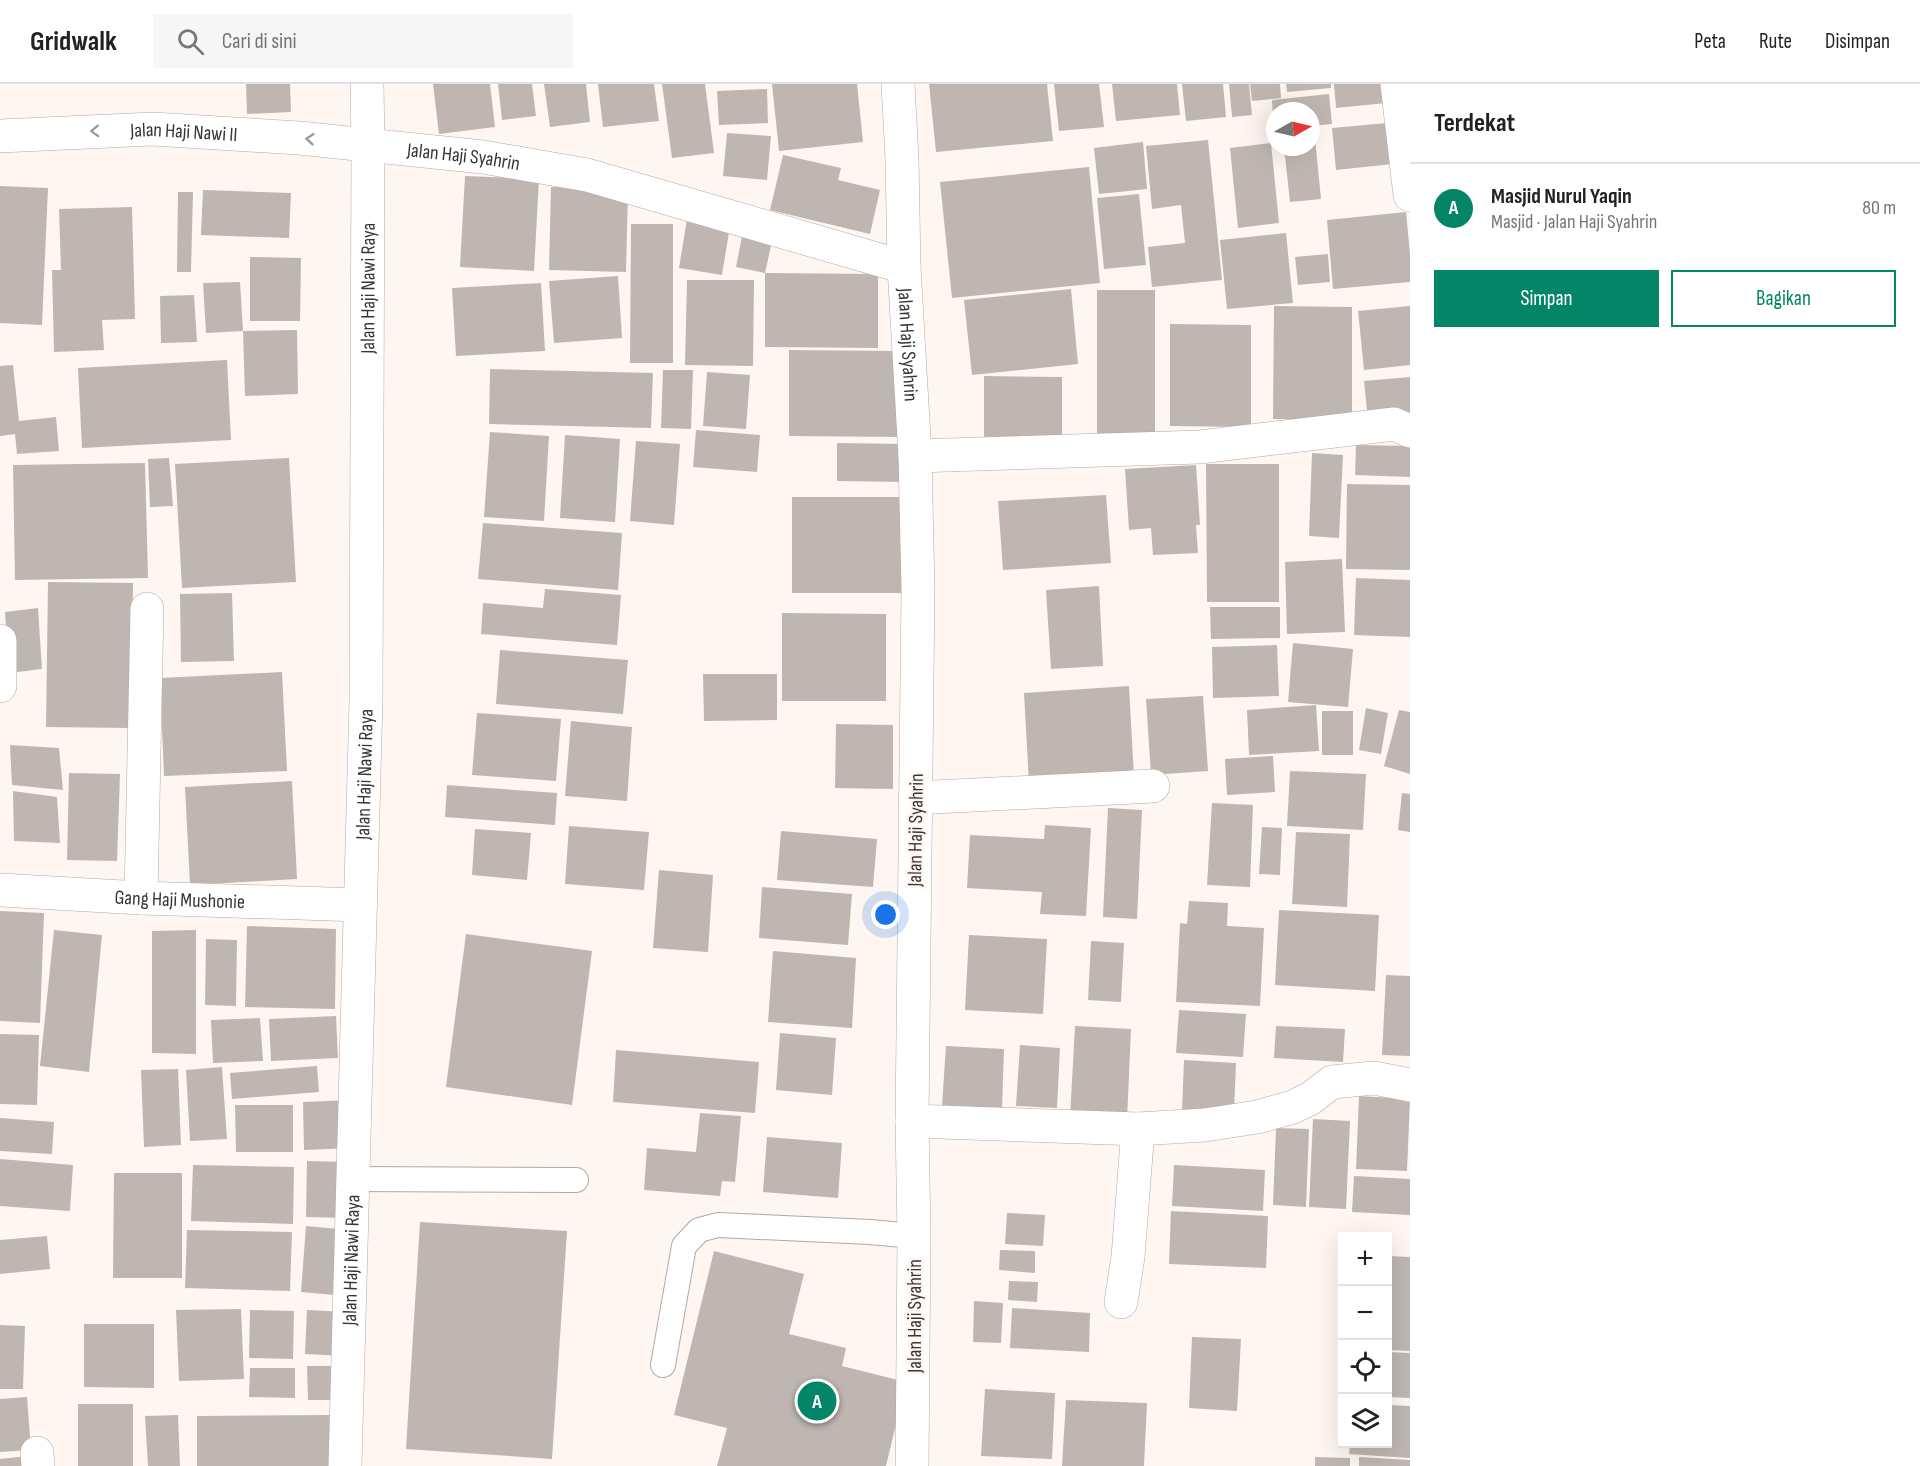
<!DOCTYPE html>
<html lang="id">
<head>
<meta charset="utf-8">
<style>
	body { margin:0; font-family:"Sofia Sans Condensed",sans-serif; background:#f6f6f6; color:#222 }
	.controls { position:absolute; right:18px; bottom:18px; display:grid; overflow:hidden; border-radius:0px; box-shadow:0 6px 24px #0002 }
	.controls button { width:54px; height:54px; display:grid; place-items:center; padding:0; border:0; border-bottom:2px solid #e0e0e0; background:#fff; color:#222; font:30px sans-serif }
	.compass { position:absolute; left:1266px; top:18px; width:54px; height:54px; border-radius:50%; background:#fff; box-shadow:0 6px 24px #0002; rotate:82deg }
	.you { position:absolute; left:886px; top:831px; width:21px; height:21px; margin:-15px; border:4px solid #fff; border-radius:50%; background:#1a73e8; box-shadow:0 0 0 9px #1a73e833 }
	.badge { display:grid; place-items:center; width:39px; height:39px; border-radius:50%; background:#048567; color:#fff; font-size:20px; font-weight:700 }
	.pin { position:absolute; translate:-50% -50%; border:3px solid #fff; box-shadow:0 2px 6px #0006 }
	.list { margin:0; padding:0; list-style:none }
	h2 { display:flex; justify-content:space-between; align-items:center; height:78px; margin:0; padding:0 24px; font-size:26px }
	h2 small { font-size:20px; font-weight:400; color:#767676 }
	.list li { display:grid; grid-template-columns:39px 1fr auto; gap:18px; align-items:center; box-sizing:border-box; height:90px; padding:0 24px; border-top:2px solid #e0e0e0 }
	.list b { display:block; font-size:22px; white-space:nowrap }
	.list p { margin:0; font-size:20px; white-space:nowrap; color:#767676 }
	.list em { font-size:20px; font-style:normal; color:#767676 }
	.actions { display:flex; gap:12px; padding:18px 24px }
	.actions a { flex:1; padding:14px 0; border:2px solid #048567; border-radius:0px; text-align:center; font-size:21px; color:#048567 }
	.actions .main { background:#048567; color:#fff }
	.icon { flex:none; width:33px; height:33px; fill:none; stroke:currentColor; stroke-width:2; stroke-linecap:round; stroke-linejoin:round }
	.map { position:relative; flex:none; width:1410px; height:1382px; overflow:hidden }
	header { display:flex; align-items:center; gap:36px; box-sizing:border-box; height:84px; padding:0 30px; background:#fff; border-bottom:2px solid #e0e0e0 }
	header strong { font-size:28px }
	nav { display:flex; gap:33px; margin-inline-start:auto; font-size:21px }
	.search { width:420px; height:54px; background:#f6f6f6; display:flex; align-items:center; gap:15px; box-sizing:border-box; padding:0 21px; border-radius:0px; color:#767676; font-size:22px }
	main { display:flex }
	aside { flex:1; background:#fff }
	.map>svg:first-child { display:block }
</style>
</head>
<body>
<header>
<strong>Gridwalk</strong>
<div class="search"><svg class="icon" aria-label="search" viewBox="0 0 24 24"><circle cx="10" cy="10" r="6"/><path d="M15 15l6 6"/></svg>Cari di sini</div>
<nav><a>Peta</a><a>Rute</a><a>Disimpan</a></nav>
</header>
<main>
<div class="map">
<svg width="1410" height="1382" viewBox="0 0 1410 1382">
	<rect width="100%" height="100%" fill="#fff6f1"/>
	<g fill="#bfb6b1">
		<polygon points="246,0 290,0 291,28 247,30"/>
		<polygon points="433,0 490,0 495,43 439,50"/>
		<polygon points="498,0 532,0 536,32 502,36"/>
		<polygon points="544,0 586,0 590,38 550,43"/>
		<polygon points="598,0 654,0 659,37 603,43"/>
		<polygon points="662,0 705,0 714,69 672,74"/>
		<polygon points="772,0 857,0 863,58 779,67"/>
		<polygon points="929,0 1047,0 1053,57 936,68"/>
		<polygon points="1054,0 1099,0 1104,43 1059,47"/>
		<polygon points="1112,0 1177,0 1180,31 1116,37"/>
		<polygon points="1182,0 1223,0 1226,33 1186,37"/>
		<polygon points="1229,0 1249,0 1252,31 1232,33"/>
		<polygon points="1250,0 1280,0 1281,14 1252,17"/>
		<polygon points="1286,0 1331,0 1331,4 1287,8"/>
		<polygon points="1334,0 1384,0 1386,19 1336,24"/>
		<polygon points="767,5 768,39 719,41 717,7"/>
		<polygon points="1329,10 1332,40 1311,42 1311,27 1275,27 1275,32 1273,32 1272,16"/>
		<polygon points="1398,38 1402,79 1336,86 1332,44"/>
		<polygon points="1311,44 1314,44 1321,115 1290,118 1284,63 1311,63"/>
		<polygon points="727,49 771,52 767,96 723,92"/>
		<polygon points="1208,56 1222,196 1152,203 1148,163 1185,159 1181,121 1152,125 1146,62"/>
		<polygon points="1143,58 1147,105 1099,110 1094,64"/>
		<polygon points="1271,59 1279,139 1238,144 1230,64"/>
		<polygon points="783,71 841,84 838,96 880,106 870,150 770,126"/>
		<polygon points="1089,83 1100,199 952,214 940,98"/>
		<polygon points="465,92 539,95 534,187 460,183"/>
		<polygon points="0,102 48,104 42,241 0,239"/>
		<polygon points="551,103 628,106 626,188 549,186"/>
		<polygon points="203,106 291,109 289,154 201,151"/>
		<polygon points="178,108 193,108 191,188 177,188"/>
		<polygon points="1139,110 1146,181 1104,185 1097,114"/>
		<polygon points="132,123 135,235 102,236 104,266 54,268 52,186 61,186 59,125"/>
		<polygon points="1406,128 1410,170 1410,198 1333,205 1327,136"/>
		<polygon points="687,135 730,142 722,191 679,184"/>
		<polygon points="631,140 673,140 673,279 630,279"/>
		<polygon points="743,147 773,153 765,189 736,183"/>
		<polygon points="1286,149 1293,219 1227,225 1220,156"/>
		<polygon points="1328,170 1330,198 1298,201 1295,173"/>
		<polygon points="250,173 301,174 300,237 250,237"/>
		<polygon points="765,189 878,190 878,264 765,263"/>
		<polygon points="618,192 622,254 554,259 549,197"/>
		<polygon points="687,196 754,196 753,282 685,281"/>
		<polygon points="240,198 243,247 297,246 298,310 245,312 243,247 206,249 203,199"/>
		<polygon points="541,199 545,267 456,272 452,204"/>
		<polygon points="1071,205 1078,280 972,291 964,216"/>
		<rect x="1097" y="206" width="58" height="157"/>
		<polygon points="194,211 197,258 161,259 160,212"/>
		<polygon points="1274,222 1352,223 1352,336 1273,335"/>
		<polygon points="1410,222 1410,281 1364,286 1358,227"/>
		<polygon points="1170,240 1251,241 1251,343 1170,342"/>
		<polygon points="789,266 902,267 902,353 789,352"/>
		<polygon points="227,276 231,356 82,364 78,284"/>
		<polygon points="13,281 19,337 56,333 59,367 17,370 15,350 0,352 0,282"/>
		<polygon points="490,285 653,289 651,344 489,340"/>
		<polygon points="663,286 693,286 691,345 661,344"/>
		<polygon points="707,288 750,291 746,345 703,342"/>
		<polygon points="984,292 1062,293 1062,354 984,354"/>
		<polygon points="1410,293 1410,332 1368,337 1364,297"/>
		<polygon points="696,346 760,351 757,388 693,383"/>
		<polygon points="490,348 549,352 544,437 484,433"/>
		<polygon points="565,351 620,355 615,438 560,434"/>
		<polygon points="636,357 680,360 674,441 630,437"/>
		<polygon points="837,359 905,360 906,398 837,397"/>
		<polygon points="1356,361 1410,362 1410,393 1355,391"/>
		<polygon points="1312,369 1343,371 1339,454 1309,452"/>
		<polygon points="169,374 173,422 150,423 148,375"/>
		<polygon points="289,374 296,498 182,504 175,380"/>
		<polygon points="145,379 148,494 15,496 13,381"/>
		<polygon points="1206,380 1279,380 1279,518 1207,518"/>
		<polygon points="1196,381 1200,441 1196,441 1198,469 1153,471 1151,444 1129,446 1125,385"/>
		<polygon points="1347,400 1410,401 1410,486 1346,485"/>
		<polygon points="1106,411 1111,479 1003,486 998,417"/>
		<rect x="792" y="413" width="118" height="96"/>
		<polygon points="483,439 622,449 618,506 478,495"/>
		<polygon points="1342,475 1345,548 1287,550 1285,478"/>
		<polygon points="1356,494 1410,496 1410,553 1354,551"/>
		<polygon points="48,498 133,499 131,644 46,643"/>
		<polygon points="1099,502 1103,582 1051,585 1046,506"/>
		<polygon points="545,505 621,511 617,561 481,550 483,519 543,524"/>
		<polygon points="232,509 234,577 181,578 180,510"/>
		<polygon points="1210,523 1280,523 1280,554 1211,555"/>
		<polygon points="38,524 42,585 9,589 5,528"/>
		<polygon points="782,529 886,530 886,617 782,617"/>
		<polygon points="1293,559 1353,565 1348,623 1288,618"/>
		<polygon points="1277,561 1279,612 1213,614 1212,563"/>
		<polygon points="500,566 628,576 623,630 496,620"/>
		<polygon points="282,588 287,687 164,692 160,594"/>
		<polygon points="703,590 777,590 777,636 704,637"/>
		<polygon points="1129,602 1134,693 1029,699 1024,609"/>
		<polygon points="1203,612 1208,687 1151,691 1146,615"/>
		<polygon points="1316,621 1319,667 1249,671 1247,626"/>
		<polygon points="1366,624 1388,629 1381,670 1359,666"/>
		<polygon points="1399,626 1410,628 1410,690 1384,682"/>
		<rect x="1322" y="627" width="31" height="44"/>
		<polygon points="477,629 561,635 556,697 472,691"/>
		<polygon points="571,637 632,643 627,717 565,712"/>
		<polygon points="836,640 893,641 893,705 835,704"/>
		<polygon points="10,661 59,664 63,706 12,701"/>
		<polygon points="1273,672 1275,708 1227,711 1225,675"/>
		<polygon points="1290,687 1366,690 1363,746 1287,742"/>
		<polygon points="69,689 120,690 117,777 67,776"/>
		<polygon points="292,697 297,795 190,801 185,703"/>
		<polygon points="447,701 557,709 555,741 445,733"/>
		<polygon points="13,707 57,713 60,759 14,757"/>
		<polygon points="1402,709 1410,710 1410,748 1398,746"/>
		<polygon points="1212,719 1253,721 1250,803 1207,801"/>
		<polygon points="1108,724 1142,726 1137,835 1103,833"/>
		<polygon points="1045,741 1091,744 1086,832 1040,830 1042,808 967,804 970,751 1044,755"/>
		<polygon points="569,742 649,748 644,806 565,800"/>
		<polygon points="1262,743 1282,744 1280,791 1259,790"/>
		<polygon points="475,745 531,749 527,796 472,791"/>
		<polygon points="781,747 877,755 873,803 777,796"/>
		<polygon points="1296,748 1350,750 1347,823 1292,820"/>
		<polygon points="659,786 713,791 708,868 653,864"/>
		<polygon points="762,803 852,810 848,861 759,854"/>
		<polygon points="1189,817 1228,819 1227,842 1264,844 1260,922 1176,918 1180,839 1187,840"/>
		<polygon points="1279,826 1379,831 1375,907 1275,901"/>
		<polygon points="0,827 44,829 40,939 0,937"/>
		<polygon points="247,842 336,845 335,925 245,923"/>
		<polygon points="54,846 102,851 89,988 40,982"/>
		<polygon points="196,846 196,970 152,969 152,847"/>
		<polygon points="466,850 592,867 572,1021 446,1003"/>
		<polygon points="969,851 1047,855 1043,930 965,926"/>
		<polygon points="206,855 237,856 236,922 205,921"/>
		<polygon points="1091,857 1124,859 1121,918 1088,916"/>
		<polygon points="773,867 856,874 852,944 768,938"/>
		<polygon points="1386,891 1410,892 1410,972 1382,971"/>
		<polygon points="1179,926 1246,930 1243,973 1176,969"/>
		<polygon points="336,932 338,974 271,977 269,935"/>
		<polygon points="260,934 263,977 213,979 211,936"/>
		<polygon points="1075,942 1131,945 1127,1036 1070,1033"/>
		<polygon points="1276,942 1345,945 1343,978 1274,974"/>
		<polygon points="780,949 836,954 832,1011 776,1006"/>
		<polygon points="0,950 39,951 37,1021 0,1020"/>
		<polygon points="1020,961 1060,964 1057,1024 1016,1022"/>
		<polygon points="946,962 1004,965 1002,1025 942,1022"/>
		<polygon points="616,966 759,978 755,1029 613,1018"/>
		<polygon points="1184,976 1236,979 1234,1028 1182,1026"/>
		<polygon points="317,982 319,1008 232,1015 230,989"/>
		<polygon points="222,983 227,1055 190,1057 186,986"/>
		<polygon points="178,985 181,1061 144,1063 141,986"/>
		<polygon points="1359,1012 1410,1015 1407,1087 1356,1085"/>
		<polygon points="352,1016 353,1064 304,1066 303,1018"/>
		<polygon points="235,1021 293,1021 293,1068 236,1068"/>
		<polygon points="700,1029 741,1032 735,1098 722,1097 720,1112 644,1106 647,1064 696,1068"/>
		<polygon points="0,1034 54,1038 52,1070 0,1067"/>
		<polygon points="1313,1035 1350,1037 1346,1125 1309,1123"/>
		<polygon points="1276,1044 1309,1045 1306,1123 1273,1121"/>
		<polygon points="767,1053 842,1059 838,1114 763,1108"/>
		<polygon points="0,1075 73,1081 70,1127 0,1122"/>
		<polygon points="307,1077 347,1078 346,1134 306,1133"/>
		<polygon points="193,1081 294,1083 293,1140 191,1137"/>
		<polygon points="1174,1081 1265,1086 1263,1127 1172,1122"/>
		<polygon points="114,1089 182,1089 182,1194 113,1194"/>
		<polygon points="1354,1092 1410,1095 1410,1131 1352,1128"/>
		<polygon points="1171,1127 1268,1132 1266,1184 1169,1180"/>
		<polygon points="1007,1129 1045,1131 1043,1162 1005,1160"/>
		<polygon points="420,1138 567,1147 552,1375 406,1365"/>
		<polygon points="306,1142 350,1146 345,1212 301,1208"/>
		<polygon points="187,1146 292,1148 290,1207 185,1204"/>
		<polygon points="47,1152 50,1185 0,1190 0,1156"/>
		<polygon points="1000,1166 1035,1167 1035,1189 999,1186"/>
		<polygon points="714,1167 804,1190 789,1250 846,1264 842,1282 906,1298 886,1382 717,1382 727,1344 674,1331"/>
		<polygon points="1388,1172 1410,1173 1410,1267 1388,1266"/>
		<polygon points="1009,1197 1038,1198 1037,1218 1008,1216"/>
		<polygon points="974,1217 1003,1219 1001,1259 973,1258"/>
		<polygon points="1012,1224 1090,1229 1089,1268 1010,1264"/>
		<polygon points="241,1225 244,1295 179,1297 176,1226"/>
		<polygon points="250,1226 294,1227 293,1275 249,1274"/>
		<polygon points="307,1226 347,1228 345,1272 305,1270"/>
		<polygon points="84,1240 154,1240 154,1304 84,1303"/>
		<polygon points="0,1241 25,1242 23,1305 0,1305"/>
		<polygon points="1192,1253 1241,1255 1237,1327 1189,1324"/>
		<polygon points="1340,1266 1342,1266 1342,1311 1338,1311"/>
		<polygon points="1388,1268 1410,1269 1410,1314 1388,1313"/>
		<polygon points="307,1282 345,1282 345,1316 308,1316"/>
		<polygon points="250,1284 295,1284 295,1314 249,1313"/>
		<polygon points="985,1305 1055,1309 1052,1375 981,1372"/>
		<polygon points="27,1313 31,1366 0,1368 0,1315"/>
		<polygon points="1066,1316 1147,1319 1144,1382 1062,1382"/>
		<rect x="78" y="1320" width="55" height="62"/>
		<polygon points="1388,1321 1410,1322 1410,1374 1349,1370 1350,1360 1388,1360"/>
		<polygon points="178,1331 180,1382 148,1382 145,1332"/>
		<polygon points="331,1331 331,1382 197,1382 197,1332"/>
		<polygon points="28,1372 29,1382 0,1382 0,1375"/>
		<polygon points="1315,1373 1350,1374 1350,1382 1315,1382"/>
		<polygon points="1359,1373 1410,1376 1410,1382 1359,1382"/>
	</g>
	<g fill="none" stroke-linecap="round" stroke-linejoin="round">
		<defs>
			<g id="service">
				<polyline points="353,1095 576,1096"/>
				<polyline points="663,1281 684,1162 699,1146 718,1141 870,1148 914,1152"/>
			</g>
			<g id="minor">
				<path id="s1" d="M898 0 902 75 904 183 915 372 918 505 912 1037 914 1152 912 1382"/>
				<polyline points="1397,0 1410,111"/>
				<path id="s2" d="M0 52 153 45 299 54 483 73 587 91 904 183"/>
				<polyline points="915,372 1200,363 1394,340 1410,347"/>
				<polyline points="0,557 0,602"/>
				<polyline points="915,714 1153,702"/>
				<path id="s3" d="M0 806 141 814 360 821"/>
				<polyline points="141,814 147,525"/>
				<polyline points="912,1037 1138,1045 1205,1041 1257,1033 1293,1023 1311,1014 1332,998 1374,994 1410,1001"/>
				<polyline points="1121,1218 1128,1173 1138,1045"/>
				<polyline points="37,1369 38,1382"/>
			</g>
			<g id="tertiary">
				<path id="s4" d="M345 1382 366 617 368 60 367 0"/>
			</g>
		</defs>
		<use href="#service" stroke="#b1a9a4" stroke-width="26"/>
		<use href="#minor" stroke="#b1a9a4" stroke-width="34"/>
		<use href="#tertiary" stroke="#b1a9a4" stroke-width="34"/>
		<use href="#service" stroke="#fff" stroke-width="24"/>
		<use href="#minor" stroke="#fff" stroke-width="33"/>
		<use href="#tertiary" stroke="#fff" stroke-width="33"/>
	</g>
	<defs><path id="oneway-chevron" d="M-2-3.5L2.5 0L-2 3.5" fill="none" stroke-width="1.6" stroke-linecap="round" stroke-linejoin="round" transform="scale(1.5)"/></defs>
	<g stroke="#9c9a99">
		<use href="#oneway-chevron" transform="translate(95 47) rotate(178)"/>
		<use href="#oneway-chevron" transform="translate(310 55) rotate(-175)"/>
	</g>
	<g text-anchor="middle" stroke-width="5" stroke-linejoin="round" paint-order="stroke">
		<g font-size="20" fill="#383533" stroke="#fff6f1">
			<text dy="7" stroke="none"><textPath href="#s2" startOffset="184">Jalan Haji Nawi II</textPath></text>
			<text dy="7" stroke="none"><textPath href="#s2" startOffset="465">Jalan Haji Syahrin</textPath></text>
			<text dy="7" stroke="none"><textPath href="#s4" startOffset="1178">Jalan Haji Nawi Raya</textPath></text>
			<text dy="7" stroke="none"><textPath href="#s1" startOffset="261">Jalan Haji Syahrin</textPath></text>
			<text dy="7" stroke="none"><textPath href="#s4" startOffset="692">Jalan Haji Nawi Raya</textPath></text>
			<text transform="translate(915 746) rotate(-89)" y="7">Jalan Haji Syahrin</text>
			<text dy="7" stroke="none"><textPath href="#s3" startOffset="180">Gang Haji Mushonie</textPath></text>
			<text dy="7" stroke="none"><textPath href="#s4" startOffset="206">Jalan Haji Nawi Raya</textPath></text>
			<text transform="translate(914 1232) rotate(-90)" y="7">Jalan Haji Syahrin</text>
		</g>
	</g>
</svg>
<div class="controls">
<button>+</button>
<button>−</button>
<button><svg class="icon" aria-label="locate" viewBox="0 0 24 24"><circle cx="12" cy="12" r="6"/><path d="M12 2v4M12 18v4M2 12h4M18 12h4"/></svg></button>
<button><svg class="icon" aria-label="layers" viewBox="0 0 24 24"><path d="M12 4l9 5-9 5-9-5zM3 14l9 5 9-5"/></svg></button>
</div>
<svg class="compass" viewBox="-18 -18 36 36"><path d="M0-13l5 13h-10z" fill="#e53935"/><path d="M0 13l5-13h-10z" fill="#767676"/></svg>
<div class="you"></div>
<div class="pin badge" style="left:817px;top:1317px">A</div>
</div>
<aside>
<h2>Terdekat<small></small></h2>
<ul class="list">
<li><span class="badge">A</span><div><b>Masjid Nurul Yaqin</b><p>Masjid · Jalan Haji Syahrin</p></div><em>80 m</em></li>
</ul>
<div class="actions"><a class="main">Simpan</a><a>Bagikan</a></div>
</aside>
</main>
</body>
</html>
